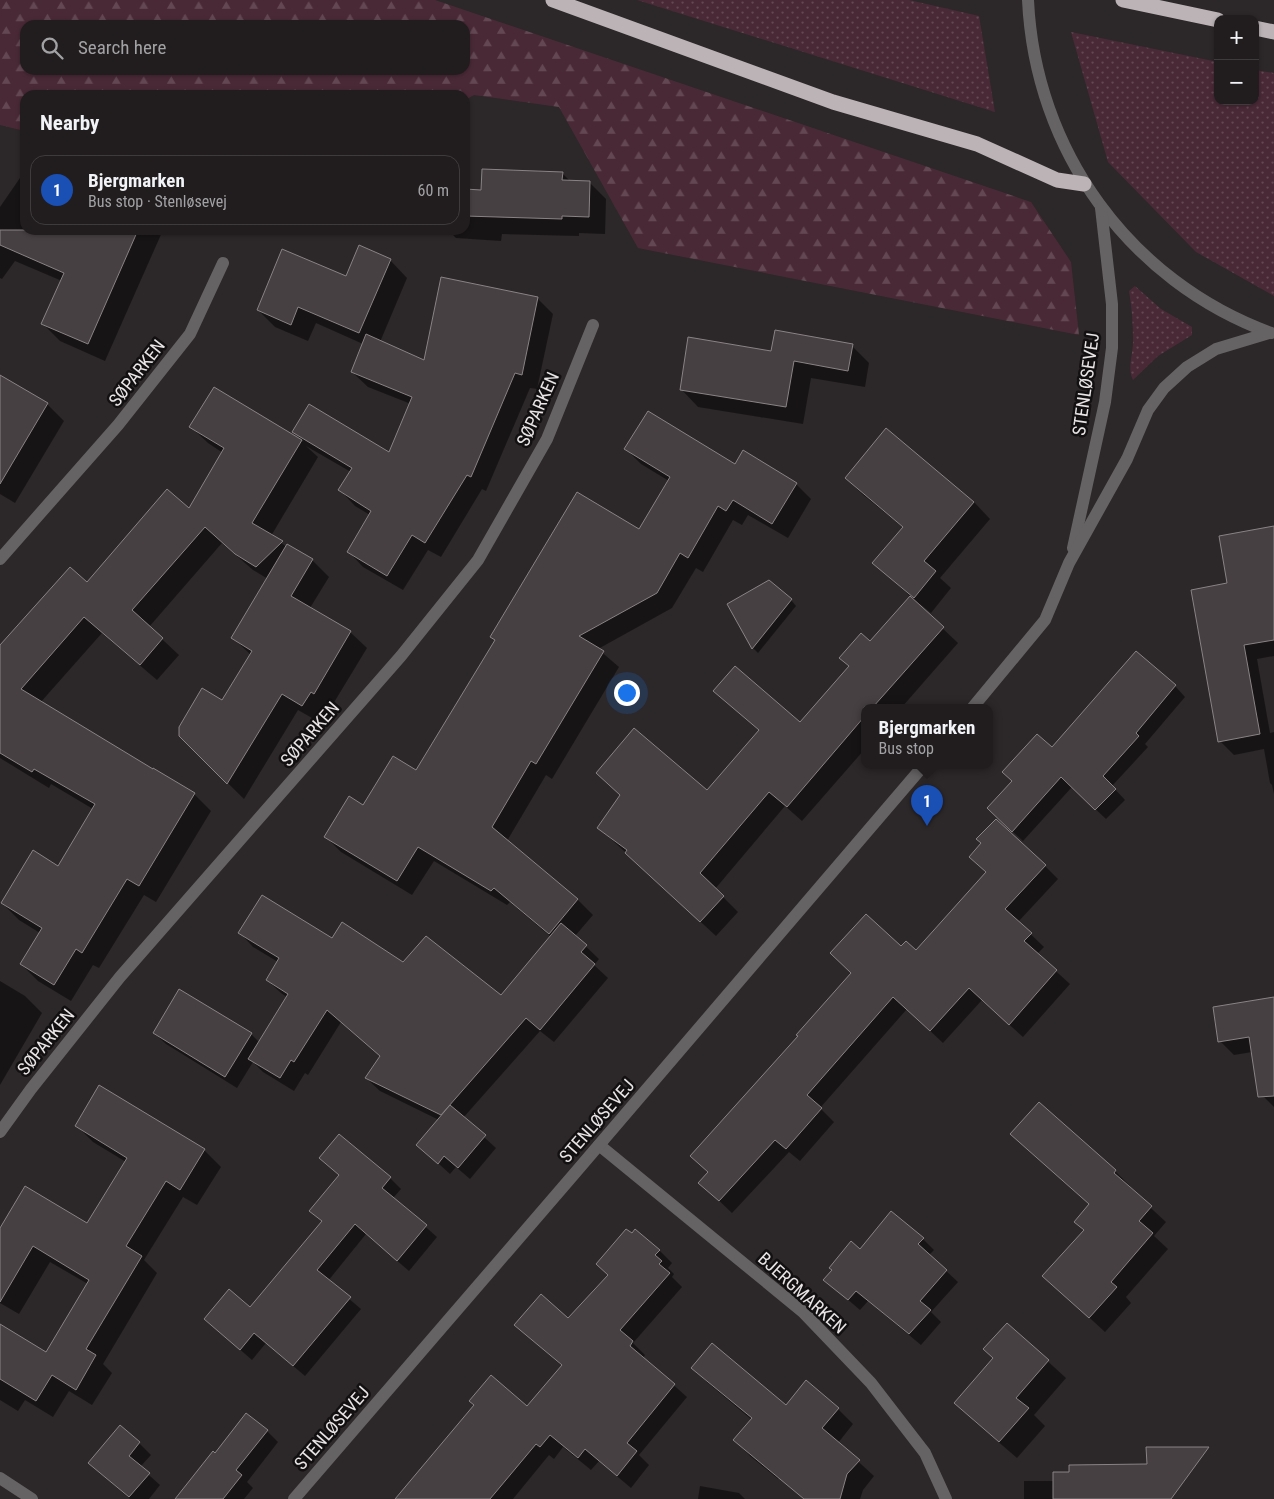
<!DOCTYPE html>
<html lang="en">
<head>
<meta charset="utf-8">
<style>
	body { margin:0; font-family:"Roboto Condensed",sans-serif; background:#2d2a2c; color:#f1f3f6 }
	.controls { position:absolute; right:15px; top:15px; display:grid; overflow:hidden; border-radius:10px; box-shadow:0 1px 4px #0004 }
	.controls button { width:45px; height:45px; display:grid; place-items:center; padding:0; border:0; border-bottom:1px solid #3e3b3d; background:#211d1f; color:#f1f3f6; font:25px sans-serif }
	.you { position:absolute; left:626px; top:692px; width:18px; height:18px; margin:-12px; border:4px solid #fff; border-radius:50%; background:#1a73e8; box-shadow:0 0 0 8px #1a73e833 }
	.badge { display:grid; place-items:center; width:32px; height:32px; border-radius:50%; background:#fe8ebe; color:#fff; font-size:16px; font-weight:700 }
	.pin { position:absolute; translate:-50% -41px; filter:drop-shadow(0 1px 2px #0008) }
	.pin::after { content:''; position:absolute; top:26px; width:18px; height:15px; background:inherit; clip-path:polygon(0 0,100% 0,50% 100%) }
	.popup { position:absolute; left:861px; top:704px; width:132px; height:65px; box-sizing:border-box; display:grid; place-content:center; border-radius:10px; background:#211d1f; filter:drop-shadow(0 1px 4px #0005); font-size:16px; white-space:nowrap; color:#a2a2a4 }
	.popup b { font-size:19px; color:#f1f3f6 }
	.popup::after { content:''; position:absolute; left:50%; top:100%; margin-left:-10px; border:10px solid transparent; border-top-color:#211d1f }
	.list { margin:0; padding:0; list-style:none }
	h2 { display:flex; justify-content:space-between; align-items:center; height:65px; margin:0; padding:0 20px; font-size:21px }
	h2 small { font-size:16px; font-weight:400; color:#a2a2a4 }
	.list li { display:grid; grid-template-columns:32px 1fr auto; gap:15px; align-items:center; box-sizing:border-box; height:70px; margin:0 10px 10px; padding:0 10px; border:1px solid #3e3b3d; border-radius:15px }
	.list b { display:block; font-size:19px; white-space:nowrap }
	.list p { margin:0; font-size:16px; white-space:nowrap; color:#a2a2a4 }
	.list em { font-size:16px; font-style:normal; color:#a2a2a4 }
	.icon { flex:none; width:28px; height:28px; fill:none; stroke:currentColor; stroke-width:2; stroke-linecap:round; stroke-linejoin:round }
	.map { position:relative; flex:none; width:1274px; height:1499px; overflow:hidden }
	.search { position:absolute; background:#211d1f; box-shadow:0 1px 4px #0004; left:20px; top:20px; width:450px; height:55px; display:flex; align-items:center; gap:12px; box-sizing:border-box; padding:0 18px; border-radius:15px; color:#a2a2a4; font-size:19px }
	.panel { position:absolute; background:#211d1f; box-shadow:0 1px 4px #0004; left:20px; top:90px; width:450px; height:145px; border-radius:15px }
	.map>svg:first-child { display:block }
</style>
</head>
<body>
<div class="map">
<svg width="1274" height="1499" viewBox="0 0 1274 1499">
	<defs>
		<pattern id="grass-dots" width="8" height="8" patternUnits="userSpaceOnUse" patternTransform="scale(1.25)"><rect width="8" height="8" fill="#492936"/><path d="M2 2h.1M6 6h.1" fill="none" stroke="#634853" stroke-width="1.8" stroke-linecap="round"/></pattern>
		<pattern id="forest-firs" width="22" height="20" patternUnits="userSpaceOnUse" patternTransform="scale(1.25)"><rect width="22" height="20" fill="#492936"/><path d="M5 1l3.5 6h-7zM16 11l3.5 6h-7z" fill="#634853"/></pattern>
	</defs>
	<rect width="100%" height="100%" fill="#2c2729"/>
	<g fill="url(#grass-dots)">
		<polygon points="637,0 909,0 979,16 995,112"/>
		<polygon points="1071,32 1218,62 1218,101 1255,101 1255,70 1274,73 1274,296 1196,252 1108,162"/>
		<path d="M1135 286 1161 309 1192 327V335L1158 356 1133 380C1127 369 1133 354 1133 342 1133 324 1132 308 1129 291Z"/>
	</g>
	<path fill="url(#forest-firs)" fill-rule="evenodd" d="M0 0H435L1031 202 1071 262 1079 335 638 248 559 107 474 95 465 100V95H25V131L0 125ZM25 25H465V70H25Z"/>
	<g fill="#0007">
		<polygon points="562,173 571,182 589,182 606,199 605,234 579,233 579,236 502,234 501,241 456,238 448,230 465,230 465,190 482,191"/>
		<polygon points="22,175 25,177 25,230 163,230 105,361 60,341 43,324 62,281 15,261 2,279 0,278 0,207"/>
		<polygon points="390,260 407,278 380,342 425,362 537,298 553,314 537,389 530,388 486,491 482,489 441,557 428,550 403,590 363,567 348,551 370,515 355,506 340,490 351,472 306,446 318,457 271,536 287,547 312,560 329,577 310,608 350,632 367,648 330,709 327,708 319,722 298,710 244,799 180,736 223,702 251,655 233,638 268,579 253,570 222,543 149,627 179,655 157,680 102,633 40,703 194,794 211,811 156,902 144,895 99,968 93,965 71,1001 38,981 21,964 40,933 19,920 2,903 59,867 93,809 51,784 49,788 0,758 0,647 190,510 223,453 208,443 191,427 214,389 304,442 294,432 389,454 411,404 368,387 352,372 363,344 316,323 308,341 275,327 258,310"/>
		<polygon points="852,346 869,363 865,387 811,378 803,424 698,407 681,389 772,353"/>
		<polygon points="0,391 47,404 64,421 15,503 0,494"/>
		<polygon points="626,449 735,465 796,484 811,499 788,538 748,515 742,525 733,520 703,572 696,568 672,608 598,649 619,667 552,779 546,775 507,841 578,900 593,915 575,936 599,959 594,965 608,978 554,1042 540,1031 463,1118 496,1148 470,1179 456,1167 450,1174 418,1145 439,1120 380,1091 366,1078 381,1056 341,1022 308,1075 305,1073 294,1091 263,1072 253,1062 237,1088 166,1044 154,1033 251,1034 260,1043 288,998 281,993 267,980 278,962 253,947 240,933 333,940 501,997 551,937 510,902 507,905 434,861 412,895 341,852 326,837 364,807 416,772 639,531 669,481 641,464"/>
		<polygon points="846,478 974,502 990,519 940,578 951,588 931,613 920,604 919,606 958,643 902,707 864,707 864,750 802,821 785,806 715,889 738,912 716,936 598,827 621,796 597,773 707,791 760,731 715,691 800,723 911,597 874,563 904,528 862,494"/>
		<polygon points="1274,528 1274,656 1257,659 1270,733 1274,732 1274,794 1272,785 1270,783 1264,749 1234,755 1220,741 1229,584"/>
		<polygon points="791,600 796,606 758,653 753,648 728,604"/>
		<polygon points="1175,686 1185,697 1145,744 1148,747 1112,786 1125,800 1106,819 1072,787 1023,841 998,818 1052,749"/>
		<polygon points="1045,866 1058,879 1018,922 1044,947 1037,954 1070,984 1023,1037 982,1000 943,1043 907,1009 820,1108 834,1122 800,1161 789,1152 732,1213 713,1195 901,948 916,952"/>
		<polygon points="0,981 25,996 42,1013 0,1085"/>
		<polygon points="1274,999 1274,1107 1264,1097 1259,1063 1252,1052 1234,1055 1220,1041"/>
		<polygon points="1039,1103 1115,1171 1130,1186 1129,1188 1166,1222 1154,1236 1168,1249 1126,1297 1131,1303 1105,1332 1044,1276 1084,1231 1075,1222 1090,1205 1012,1134"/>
		<polygon points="76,1125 204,1150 221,1167 197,1205 183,1197 144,1260 157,1273 103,1364 112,1373 92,1405 69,1391 53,1417 25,1400 18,1411 0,1400 0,1326 46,1354 88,1284 50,1262 19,1314 0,1303 0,1236 87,1225 126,1162 93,1142"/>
		<polygon points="321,1158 390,1178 401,1189 393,1198 437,1237 409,1271 366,1234 328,1281 361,1309 305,1376 266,1343 252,1360 205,1319 250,1308 323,1222 311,1210 340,1176"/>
		<polygon points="923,1239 934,1250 929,1255 958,1282 931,1312 941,1322 921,1345 868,1301 860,1310 825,1280 860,1251"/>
		<polygon points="659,1250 672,1263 668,1268 674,1274 672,1277 682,1287 633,1343 645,1355 643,1358 687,1397 639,1455 649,1465 631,1488 599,1461 591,1470 563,1447 554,1459 549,1455 513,1499 397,1499 528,1408 562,1366 516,1325 568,1319"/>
		<polygon points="1007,1324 1066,1378 1034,1415 1045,1426 1017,1458 973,1420"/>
		<polygon points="693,1368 786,1407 838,1409 853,1424 838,1443 874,1476 863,1490 860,1499 816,1499 784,1472 778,1479 750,1456 735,1440 752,1420 708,1383"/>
		<polygon points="267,1431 278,1442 247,1482 253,1488 244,1499 186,1499 215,1454"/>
		<polygon points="139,1443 151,1455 140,1467 160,1485 149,1499 130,1499 89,1463"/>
		<polygon points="1024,1481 1054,1481 1128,1499 1024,1499"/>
		<polygon points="700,1486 739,1493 745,1499 698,1499"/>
	</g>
	<g fill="#474043" stroke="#8a8385">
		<polygon points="482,169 563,172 562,180 590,181 589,217 562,216 562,219 465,216 465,189 481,190"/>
		<polygon points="0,230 138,230 88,344 41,324 64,273 0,245"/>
		<polygon points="359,245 391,259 359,333 298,307 291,325 257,310 282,249 346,276"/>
		<polygon points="441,277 538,297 522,375 515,373 471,477 467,475 425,543 412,535 387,576 347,552 371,511 338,490 352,468 292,432 309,404 389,452 412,397 351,372 366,334 424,360"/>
		<polygon points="775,330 853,344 848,371 794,361 786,407 680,390 688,337 771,351"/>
		<polygon points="0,375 48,403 0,484"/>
		<polygon points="214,387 302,440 252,523 283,541 256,567 235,554 205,527 132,610 163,638 140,665 84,617 21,689 153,769 153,768 195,793 139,886 127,879 82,953 76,949 54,985 20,964 42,928 1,903 33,850 58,866 95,804 34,769 32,772 0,753 0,645 70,567 87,582 167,489 189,508 224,448 189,427"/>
		<polygon points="648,411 735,464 743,450 797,483 772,524 733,500 726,511 718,506 688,558 680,553 657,593 579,636 604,651 536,764 531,761 492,827 578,899 549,934 494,888 491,891 418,847 397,881 324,837 349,796 363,805 393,756 416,770 495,640 490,637 577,492 639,529 670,477 624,449"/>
		<polygon points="886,428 974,502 924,561 936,571 914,598 872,563 903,527 845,478"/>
		<polygon points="1274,526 1274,640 1244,645 1260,734 1218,742 1191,590 1227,583 1219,536"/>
		<polygon points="287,544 313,559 291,596 351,631 314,694 311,692 302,706 282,694 227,784 179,736 179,727 202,688 222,700 252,651 231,638"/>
		<polygon points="769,580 792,599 752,649 727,604"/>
		<polygon points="910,596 944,627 873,707 864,707 864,717 787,807 769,792 700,873 724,896 700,922 625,853 627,850 597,828 620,795 596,773 634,728 707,790 759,730 713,691 735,666 800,722 849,666 839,658 861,633 870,641"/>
		<polygon points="1136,651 1176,685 1136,733 1139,736 1103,776 1116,789 1095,810 1061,777 1012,832 987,808 1012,781 1002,772 1037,734 1052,747"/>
		<polygon points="996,819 1046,865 1005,909 1032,933 1024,941 1057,970 1009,1025 969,988 930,1031 893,997 807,1095 822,1108 786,1149 775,1140 719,1201 698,1183 708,1172 690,1156 798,1036 796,1035 851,973 830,953 866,914 901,946 906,941 916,950 986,872 969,857 981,843 976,839"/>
		<polygon points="262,895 332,938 342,922 403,962 426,936 501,995 561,923 587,945 581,952 595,964 540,1030 526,1018 441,1115 365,1078 380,1056 327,1010 294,1062 291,1060 280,1078 248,1059 288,994 266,980 279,958 238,933"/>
		<polygon points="179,989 252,1033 225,1077 153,1033"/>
		<polygon points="1274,997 1274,1096 1258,1097 1249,1037 1218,1042 1213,1007"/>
		<polygon points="99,1085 205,1149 180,1190 166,1181 126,1246 142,1256 86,1349 96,1355 76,1390 52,1375 36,1401 0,1379 0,1324 46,1352 89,1280 33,1246 0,1302 0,1228 25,1186 87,1223 127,1158 75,1126"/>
		<polygon points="1039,1102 1116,1170 1114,1173 1152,1206 1139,1221 1153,1233 1111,1282 1117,1287 1089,1318 1042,1276 1084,1230 1074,1222 1089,1204 1010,1134"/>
		<polygon points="450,1105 486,1135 458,1168 444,1156 438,1164 416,1145"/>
		<polygon points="339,1134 391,1177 382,1188 427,1225 397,1261 355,1224 317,1270 351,1297 293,1366 254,1333 240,1350 204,1319 229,1289 250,1307 322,1221 309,1211 339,1175 319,1158"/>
		<polygon points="891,1211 924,1238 918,1244 947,1270 920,1301 931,1310 909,1334 856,1291 848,1300 823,1280 832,1270 829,1268 851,1241 860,1249"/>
		<polygon points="626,1229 632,1233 635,1229 660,1250 655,1255 662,1261 659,1264 670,1273 620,1330 633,1341 630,1346 675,1384 627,1443 637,1451 617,1476 585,1449 578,1458 550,1435 540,1447 536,1444 490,1499 395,1499 474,1405 469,1401 491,1375 527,1406 562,1365 514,1325 541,1294 568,1318 608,1275 596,1264"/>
		<polygon points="1007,1323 1049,1360 1016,1398 1029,1408 999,1442 954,1403 993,1358 983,1349"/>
		<polygon points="712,1343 786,1405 806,1380 839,1408 822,1428 860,1460 847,1474 840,1499 804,1499 733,1440 752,1418 691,1368"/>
		<polygon points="246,1413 268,1430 236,1470 242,1475 223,1499 175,1499 213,1451 215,1453"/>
		<polygon points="120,1425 140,1442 129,1456 150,1473 129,1497 88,1463"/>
		<polygon points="1146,1447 1209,1447 1171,1499 1053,1499 1053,1472 1069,1472 1069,1465 1147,1464"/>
	</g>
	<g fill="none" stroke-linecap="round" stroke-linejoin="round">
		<g stroke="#666364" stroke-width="12">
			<polyline points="0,559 118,425 190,334 223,263"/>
			<polyline points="0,1132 31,1089 120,977 401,656 478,560 547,439 593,325"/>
			<polyline points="599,1145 803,1312 871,1383 891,1409 925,1453 946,1499"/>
			<polyline points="0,1478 32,1499"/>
		</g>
		<g stroke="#666364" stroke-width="12">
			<path d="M1028 0C1035 150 1129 281 1271 333"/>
			<polyline points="1073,548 1105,402 1112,348 1112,304 1101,208"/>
			<polyline points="973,707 1045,620 1069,563 1127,459 1148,410 1164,388 1187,367 1216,349 1269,333"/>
			<polyline points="294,1499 575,1173 924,765"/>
		</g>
		<g stroke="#bbb3b6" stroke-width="15">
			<polyline points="553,0 833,102 977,144 1057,180 1084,184"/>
			<polyline points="1123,0 1218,20"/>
			<polyline points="1255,28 1274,32"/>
		</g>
	</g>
	<g text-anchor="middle" stroke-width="5" stroke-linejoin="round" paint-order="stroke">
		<g font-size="18" fill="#e9e5e6" stroke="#131011">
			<text transform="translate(137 373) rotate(-52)" y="6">SØPARKEN</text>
			<text transform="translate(1086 384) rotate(-82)" y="6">STENLØSEVEJ</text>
			<text transform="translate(538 409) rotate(-66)" y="6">SØPARKEN</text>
			<text transform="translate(310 734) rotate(-49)" y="6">SØPARKEN</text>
			<text transform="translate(46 1042) rotate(-51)" y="6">SØPARKEN</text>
			<text transform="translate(597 1121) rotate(-49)" y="6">STENLØSEVEJ</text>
			<text transform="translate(802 1293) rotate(42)" y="6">BJERGMARKEN</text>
			<text transform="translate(332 1428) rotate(-49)" y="6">STENLØSEVEJ</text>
		</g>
	</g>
</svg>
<div class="controls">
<button>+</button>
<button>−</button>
</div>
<div class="you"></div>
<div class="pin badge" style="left:927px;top:826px;background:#1a4fb4">1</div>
<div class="popup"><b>Bjergmarken</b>Bus stop</div>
<div class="search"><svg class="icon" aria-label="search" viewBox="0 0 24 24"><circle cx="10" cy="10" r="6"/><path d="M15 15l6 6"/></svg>Search here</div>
<section class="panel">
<h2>Nearby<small></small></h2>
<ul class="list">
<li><span class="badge" style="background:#1a4fb4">1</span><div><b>Bjergmarken</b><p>Bus stop · Stenløsevej</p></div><em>60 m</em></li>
</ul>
</section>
</div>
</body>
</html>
